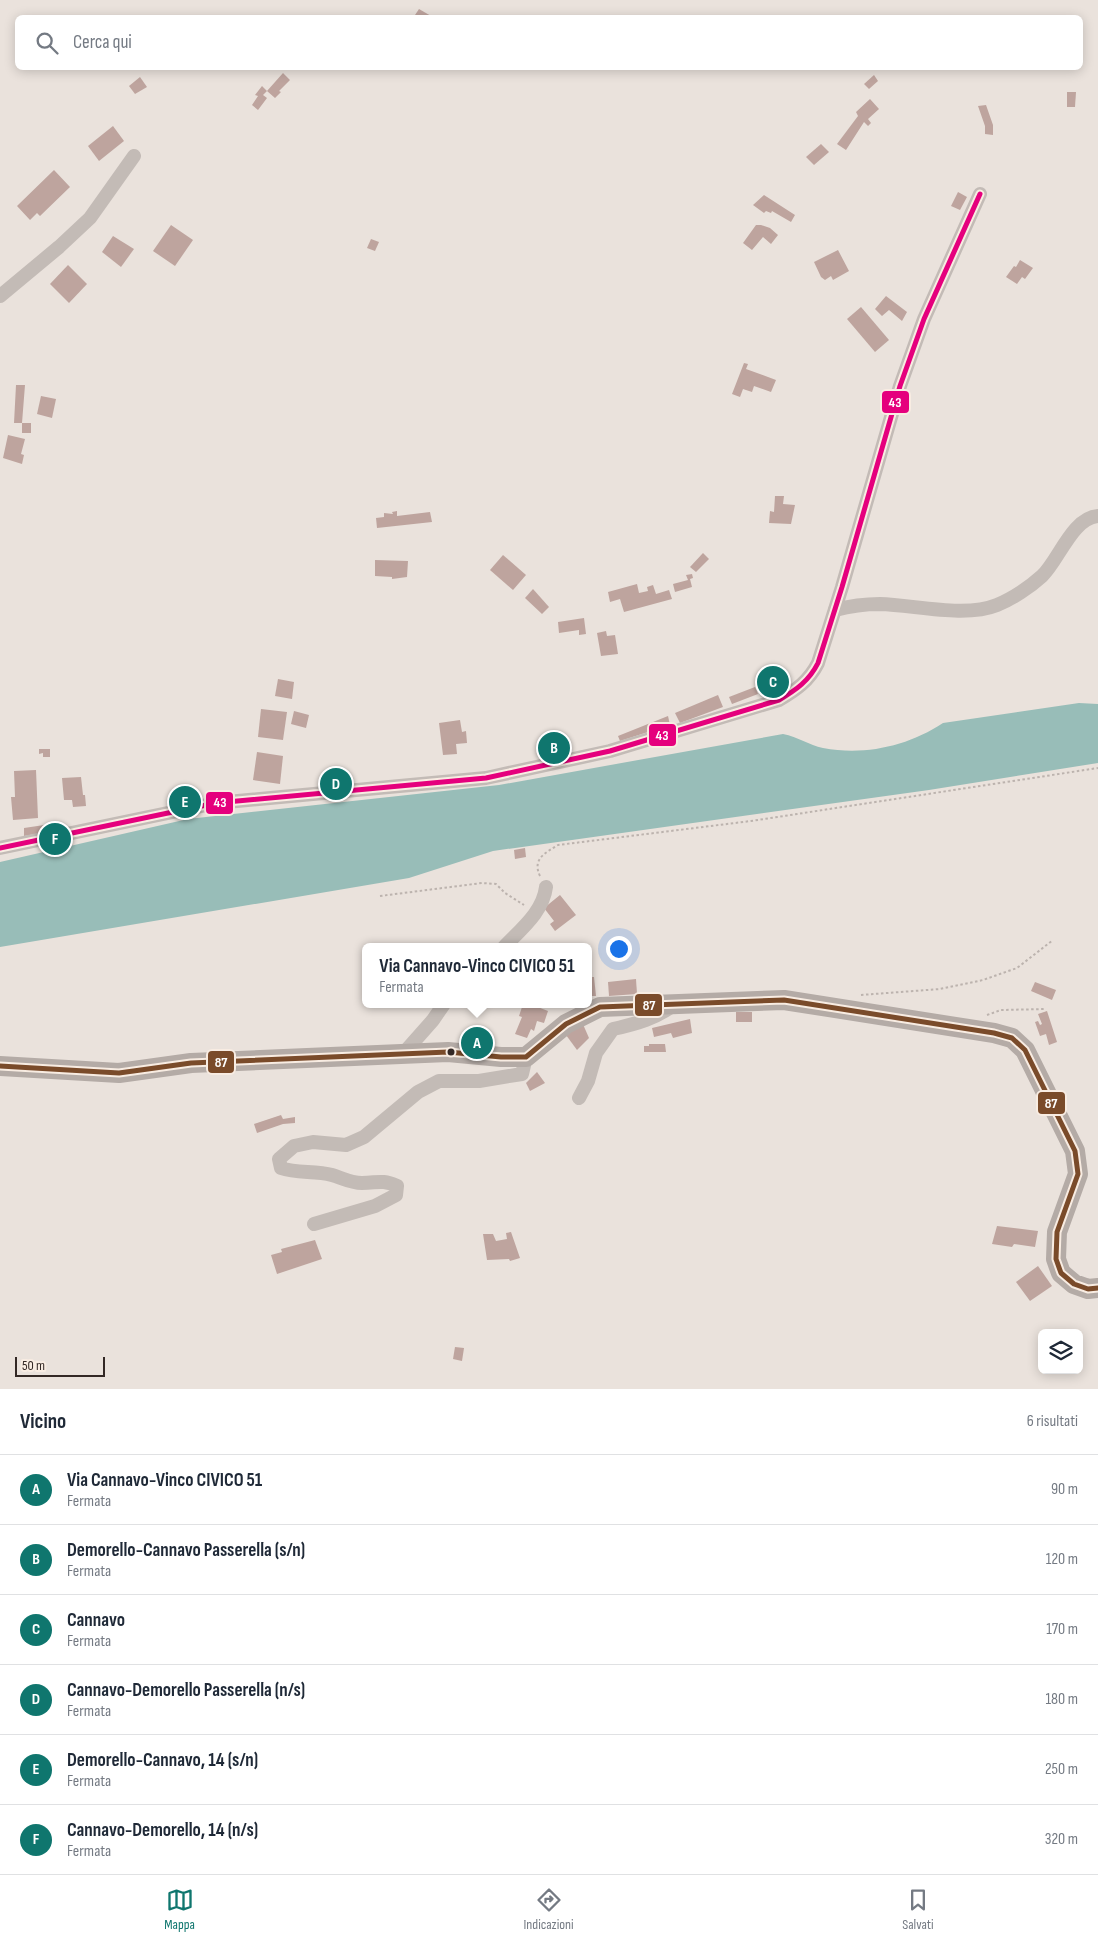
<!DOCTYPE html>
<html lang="it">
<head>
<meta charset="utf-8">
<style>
	body { margin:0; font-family:"Sofia Sans Condensed",sans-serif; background:#f2f2f3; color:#1f2937 }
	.controls { position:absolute; right:15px; bottom:15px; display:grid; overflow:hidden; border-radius:8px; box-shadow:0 2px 12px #0003 }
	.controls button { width:45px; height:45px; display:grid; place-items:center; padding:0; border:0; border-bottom:1px solid #e0e1e3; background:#fff; color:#1f2937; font:25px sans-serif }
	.scale { position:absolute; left:15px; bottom:12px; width:90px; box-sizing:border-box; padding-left:5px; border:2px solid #332825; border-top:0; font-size:14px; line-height:18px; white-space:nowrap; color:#332825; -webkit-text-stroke:4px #f8ece2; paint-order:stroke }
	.you { position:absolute; left:618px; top:948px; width:18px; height:18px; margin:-12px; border:4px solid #fff; border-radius:50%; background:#1a73e8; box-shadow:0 0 0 8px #1a73e833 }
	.badge { display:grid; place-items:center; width:32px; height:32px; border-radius:50%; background:#0f766e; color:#fff; font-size:16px; font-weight:700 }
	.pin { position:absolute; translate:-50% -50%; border:2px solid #fff; box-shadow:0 1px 5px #0006 }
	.popup { position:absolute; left:362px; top:943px; width:230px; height:65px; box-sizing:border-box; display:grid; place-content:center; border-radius:8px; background:#fff; filter:drop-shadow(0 1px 4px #0005); font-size:16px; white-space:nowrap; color:#747a83 }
	.popup b { font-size:19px; color:#1f2937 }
	.popup::after { content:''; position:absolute; left:50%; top:100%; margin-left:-10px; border:10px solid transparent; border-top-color:#fff }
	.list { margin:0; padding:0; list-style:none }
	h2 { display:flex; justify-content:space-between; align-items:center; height:65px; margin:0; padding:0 20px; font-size:21px }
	h2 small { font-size:16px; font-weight:400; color:#747a83 }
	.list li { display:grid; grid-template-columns:32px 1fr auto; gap:15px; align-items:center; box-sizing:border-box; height:70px; padding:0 20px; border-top:1px solid #e0e1e3 }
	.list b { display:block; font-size:19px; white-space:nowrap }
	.list p { margin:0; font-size:16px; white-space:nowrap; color:#747a83 }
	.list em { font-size:16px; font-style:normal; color:#747a83 }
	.icon { flex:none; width:28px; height:28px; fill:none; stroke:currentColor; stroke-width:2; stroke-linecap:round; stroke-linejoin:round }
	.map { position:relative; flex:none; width:1098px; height:1389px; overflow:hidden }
	.search { position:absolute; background:#fff; box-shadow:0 2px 12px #0003; left:15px; right:15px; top:15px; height:55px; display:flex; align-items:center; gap:12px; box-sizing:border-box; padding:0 18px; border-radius:8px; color:#747a83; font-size:19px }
	.sheet { height:485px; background:#fff }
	nav { display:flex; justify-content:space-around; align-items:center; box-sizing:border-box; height:70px; border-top:1px solid #e0e1e3; background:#fff; font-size:14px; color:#747a83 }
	nav a { display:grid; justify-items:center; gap:2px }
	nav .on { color:#0f766e }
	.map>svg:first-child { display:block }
</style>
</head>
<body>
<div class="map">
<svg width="1098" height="1389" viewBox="0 0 1098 1389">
	<rect width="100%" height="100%" fill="#eae2dc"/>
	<path fill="#98bdb8" d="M1079 703 1098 704V763L929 790 493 851 409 878 0 947V862L188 819 499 785 783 734C798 737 809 745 823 748 865 756 908 746 943 723Z"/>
	<g fill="#bea49e">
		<polygon points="419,9 431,16 430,18 413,18"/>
		<polygon points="283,73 290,80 279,91 281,92 275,98 267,91 263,95 267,98 258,110 252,105 258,96 255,95 262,86 267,91"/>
		<polygon points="874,75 878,81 869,89 864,84"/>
		<polygon points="140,77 147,87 135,94 129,86"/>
		<polygon points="1067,92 1076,92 1075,107 1067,107"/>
		<polygon points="870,99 879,109 868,119 871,123 868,126 864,122 846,150 837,144 858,116 856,112"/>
		<polygon points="986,105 993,125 993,135 985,134 985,126 978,106"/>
		<polygon points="113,126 124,141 99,161 88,146"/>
		<polygon points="821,144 829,152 814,165 806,157"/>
		<polygon points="54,170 70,187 40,216 37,213 30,220 17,206"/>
		<polygon points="958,192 967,197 960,210 951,206"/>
		<polygon points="764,195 795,215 791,222 772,211 771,213 766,211 764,213 753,205"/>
		<polygon points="171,225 193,240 175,266 153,251"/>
		<polygon points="756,225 761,225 770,228 778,235 771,244 763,237 752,250 743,243"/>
		<polygon points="113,236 134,249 121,267 102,252"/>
		<polygon points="371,239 379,242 375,251 367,248"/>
		<polygon points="838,250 849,271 833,280 831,276 825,280 821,277 814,262"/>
		<polygon points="1020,260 1033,268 1025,279 1022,277 1017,284 1006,277 1014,266 1016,267"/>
		<polygon points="68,265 87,284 69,303 50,284"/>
		<polygon points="886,296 907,312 902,321 889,310 882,316 875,309"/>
		<polygon points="861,307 889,340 875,352 847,319"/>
		<polygon points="744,363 748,364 746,369 776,380 771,392 754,386 752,392 743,389 740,397 732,394"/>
		<polygon points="16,385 25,385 22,423 31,423 31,433 22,433 22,423 14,423"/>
		<polygon points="41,396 56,399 52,418 37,414"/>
		<polygon points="8,435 25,439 21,454 24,455 22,464 3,458"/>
		<polygon points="775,496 784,496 783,504 795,505 791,524 769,523 770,511 774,512"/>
		<polygon points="397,511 397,516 430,512 432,522 377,528 376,518 384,517 384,513 393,514 392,512"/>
		<polygon points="703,553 709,559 696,572 690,567"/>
		<polygon points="503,555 526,575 513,590 490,570"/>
		<polygon points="375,560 408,561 407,577 392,579 392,577 375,576"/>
		<polygon points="692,574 693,578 690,579 692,587 675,592 673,584 688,580 686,575"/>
		<polygon points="637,584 639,593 648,591 647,587 653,585 656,594 669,590 672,599 624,612 620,599 610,602 608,592"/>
		<polygon points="533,589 549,607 542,614 525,598"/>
		<polygon points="584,618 586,634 579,635 579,630 559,633 558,622"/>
		<polygon points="606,631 607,636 615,635 618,654 601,656 597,633"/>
		<polygon points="278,679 294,682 292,699 275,696"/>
		<polygon points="755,687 758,694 732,704 729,697"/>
		<polygon points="718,695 723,707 680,723 675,713"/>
		<polygon points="261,709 287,712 283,740 258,737"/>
		<polygon points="294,711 309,715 306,728 291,724"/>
		<polygon points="668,716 670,725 620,741 618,736"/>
		<polygon points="460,720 462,732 466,731 467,743 456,744 457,754 443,755 439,723"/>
		<polygon points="39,749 50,749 50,757 43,757 43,753 39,754"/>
		<polygon points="257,752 283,756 280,784 253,780"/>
		<polygon points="36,770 38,818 13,820 11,797 15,797 14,771"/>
		<polygon points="81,777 83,795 85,795 86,806 73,807 72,800 64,800 62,778"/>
		<polygon points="51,824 47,832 24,836 24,828"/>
		<polygon points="525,848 526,857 515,859 514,850"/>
		<polygon points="560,895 576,915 555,931 550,924 554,921 544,908"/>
		<polygon points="588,977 594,977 596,996 588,996"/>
		<polygon points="636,979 637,994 609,996 608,982"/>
		<polygon points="1035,982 1056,990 1052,1000 1031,991"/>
		<polygon points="523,1004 530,1004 548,1011 544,1023 537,1021 534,1031 531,1029 527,1038 515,1034 522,1017 519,1016"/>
		<polygon points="1047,1011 1057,1042 1049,1045 1046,1034 1040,1036 1035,1022 1038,1021 1040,1025 1042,1024 1038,1014"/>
		<rect x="736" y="1012" width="16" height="10"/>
		<polygon points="690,1019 692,1033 673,1038 671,1033 654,1037 652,1028"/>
		<polygon points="582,1022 589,1038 577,1050 566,1035"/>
		<polygon points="649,1044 665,1044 666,1052 644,1052 644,1046 649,1046"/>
		<polygon points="537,1072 545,1083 530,1091 526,1083"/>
		<polygon points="281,1115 283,1119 295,1117 295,1123 283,1124 257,1133 254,1124"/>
		<polygon points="997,1226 1038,1231 1035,1247 1014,1244 1012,1247 992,1244"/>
		<polygon points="511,1232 520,1258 510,1261 509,1259 487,1260 483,1234 493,1234 496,1241 507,1239 506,1233"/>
		<polygon points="315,1240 322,1259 277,1274 271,1255 282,1252 281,1249"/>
		<polygon points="1038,1266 1052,1286 1030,1301 1016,1282"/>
		<polygon points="455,1347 464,1348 462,1361 453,1359"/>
	</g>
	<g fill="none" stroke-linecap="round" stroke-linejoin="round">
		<g stroke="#bcb3ae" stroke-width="2" stroke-dasharray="2.5 2.5" stroke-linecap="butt">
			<path d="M540 876C532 859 545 853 558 845L751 821 1098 768"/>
			<polyline points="380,896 482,883 496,884 505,893 524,905"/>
			<polyline points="861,995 940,989 983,980 1017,968 1053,940"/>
			<polyline points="987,1015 1001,1010 1046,1009"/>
		</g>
		<g stroke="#c3bbb6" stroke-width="14">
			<polyline points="0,296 59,247 90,218 134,156"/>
			<path d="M835 610C850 606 864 604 880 604 915 605 965 618 997 605 1012 599 1030 587 1042 576 1059 560 1072 518 1098 516"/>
			<path d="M0 848 216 803 486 778 610 751 779 700C796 690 809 681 818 663L842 587 900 386 924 319 980 194"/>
			<path d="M504 947C521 929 543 912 546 887"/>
			<polyline points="403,1054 433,1020 444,1004"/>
			<path d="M579 1098 588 1081 596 1053 613 1029C636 1024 657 1018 675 1004"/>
			<path d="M314 1224 375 1206 396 1195 397 1186C381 1179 378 1183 362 1183 351 1183 342 1178 332 1175 315 1170 297 1174 281 1168L279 1159 294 1146 313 1142 346 1145 364 1137 418 1092 439 1081H479L522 1074 526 1057"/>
		</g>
		<polyline stroke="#b4aba6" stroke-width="20" points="0,1066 119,1073 191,1063 448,1052 501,1057 526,1057 566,1024 600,1007 784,1000 994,1033 1012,1038 1025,1050 1075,1151 1078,1174 1057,1232 1056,1259 1061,1273 1074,1284 1088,1289 1098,1288"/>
		<defs>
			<path id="bus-1" d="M0 848 216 803 486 778 610 751 779 700C796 690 809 681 818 663L842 587 900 386 924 319 980 194"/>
			<polyline id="bus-2" points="0,1066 119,1073 191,1063 448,1052 501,1057 526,1057 566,1024 600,1007 784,1000 994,1033 1012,1038 1025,1050 1075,1151 1078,1174 1057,1232 1056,1259 1061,1273 1074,1284 1088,1289 1098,1288"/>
		</defs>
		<use href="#bus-1" stroke="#f8ece2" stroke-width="9"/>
		<use href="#bus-2" stroke="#f8ece2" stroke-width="9"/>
		<use href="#bus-1" stroke="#e5007d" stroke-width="5"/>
		<use href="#bus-2" stroke="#7a4b2a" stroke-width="5"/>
	</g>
	<circle fill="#332825" stroke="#f8ece2" stroke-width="2" cx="451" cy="1052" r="4.5"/>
	<g stroke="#f8ece2" stroke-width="2">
		<rect x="881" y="390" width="29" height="24" rx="5" fill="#e5007d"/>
		<rect x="648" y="723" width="29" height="24" rx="5" fill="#e5007d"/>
		<rect x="205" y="791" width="29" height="24" rx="5" fill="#e5007d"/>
		<rect x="634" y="993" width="29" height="24" rx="5" fill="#7a4b2a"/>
		<rect x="207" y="1050" width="28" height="24" rx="5" fill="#7a4b2a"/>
		<rect x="1037" y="1091" width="29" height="24" rx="5" fill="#7a4b2a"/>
	</g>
	<g font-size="14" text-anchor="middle" font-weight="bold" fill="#fff">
		<text x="895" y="407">43</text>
		<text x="662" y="740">43</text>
		<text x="220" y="807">43</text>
		<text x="649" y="1010">87</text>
		<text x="221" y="1067">87</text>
		<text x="1051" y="1108">87</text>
	</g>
</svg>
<div class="controls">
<button><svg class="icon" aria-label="layers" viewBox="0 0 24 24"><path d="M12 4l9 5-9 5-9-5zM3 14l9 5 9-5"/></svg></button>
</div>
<div class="scale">50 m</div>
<div class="you"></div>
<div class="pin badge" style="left:477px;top:1043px">A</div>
<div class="popup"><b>Via Cannavo-Vinco CIVICO 51</b>Fermata</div>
<div class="pin badge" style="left:554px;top:748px">B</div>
<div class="pin badge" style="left:773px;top:682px">C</div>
<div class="pin badge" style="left:336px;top:784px">D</div>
<div class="pin badge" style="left:185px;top:802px">E</div>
<div class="pin badge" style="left:55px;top:839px">F</div>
<div class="search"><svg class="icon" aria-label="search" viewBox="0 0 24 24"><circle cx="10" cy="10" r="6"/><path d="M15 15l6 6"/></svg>Cerca qui</div>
</div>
<section class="sheet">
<h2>Vicino<small>6 risultati</small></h2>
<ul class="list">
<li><span class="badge">A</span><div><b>Via Cannavo-Vinco CIVICO 51</b><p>Fermata</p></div><em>90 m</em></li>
<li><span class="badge">B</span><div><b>Demorello-Cannavo Passerella (s/n)</b><p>Fermata</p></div><em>120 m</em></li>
<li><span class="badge">C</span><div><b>Cannavo</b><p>Fermata</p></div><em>170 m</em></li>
<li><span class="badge">D</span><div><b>Cannavo-Demorello Passerella (n/s)</b><p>Fermata</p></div><em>180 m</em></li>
<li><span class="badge">E</span><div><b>Demorello-Cannavo, 14 (s/n)</b><p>Fermata</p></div><em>250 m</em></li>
<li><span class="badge">F</span><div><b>Cannavo-Demorello, 14 (n/s)</b><p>Fermata</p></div><em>320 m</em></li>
</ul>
</section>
<nav>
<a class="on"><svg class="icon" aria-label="map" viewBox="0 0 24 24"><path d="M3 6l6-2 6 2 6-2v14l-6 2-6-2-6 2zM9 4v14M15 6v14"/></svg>Mappa</a>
<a><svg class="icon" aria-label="directions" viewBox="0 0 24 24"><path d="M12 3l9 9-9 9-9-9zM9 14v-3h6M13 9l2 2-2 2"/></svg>Indicazioni</a>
<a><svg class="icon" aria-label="saved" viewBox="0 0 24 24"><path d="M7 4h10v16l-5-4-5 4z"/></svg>Salvati</a>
</nav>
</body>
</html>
